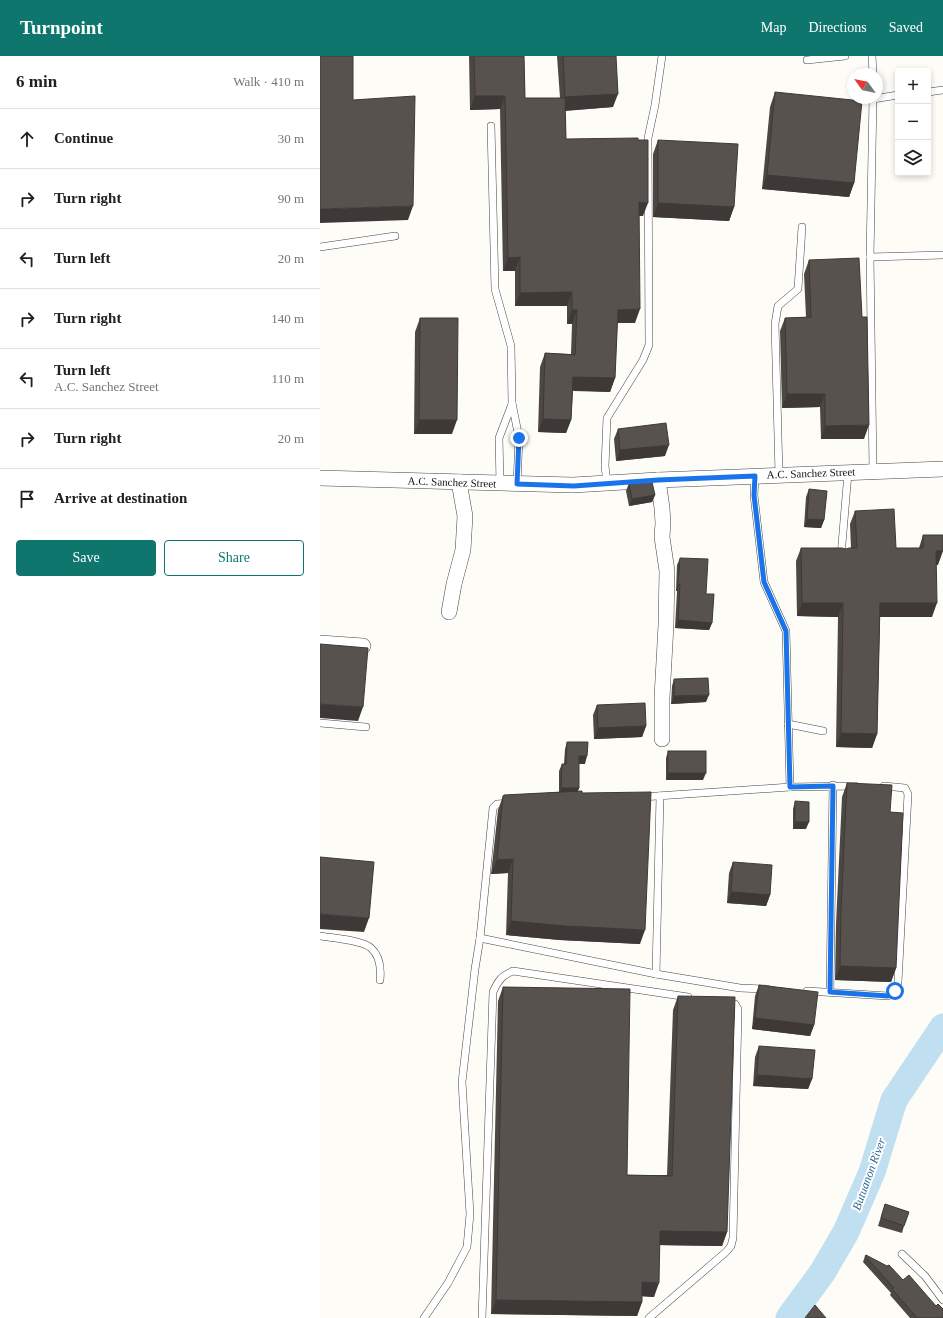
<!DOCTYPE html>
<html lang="en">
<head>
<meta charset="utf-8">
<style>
	body { margin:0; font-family:Georgia,serif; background:#f6f6f6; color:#202124 }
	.controls { position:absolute; right:12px; top:12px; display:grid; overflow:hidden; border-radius:4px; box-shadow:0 2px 6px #0003 }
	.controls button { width:36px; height:36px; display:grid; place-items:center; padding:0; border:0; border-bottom:1px solid #e0e0e0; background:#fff; color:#202124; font:20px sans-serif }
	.compass { position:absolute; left:527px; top:12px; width:36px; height:36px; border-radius:50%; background:#fff; box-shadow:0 2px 6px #0003; rotate:303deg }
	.stop { position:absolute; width:12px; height:12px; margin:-9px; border:3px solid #1a73e8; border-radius:50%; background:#fff }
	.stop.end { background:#1a73e8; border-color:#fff; box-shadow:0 1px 4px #0008 }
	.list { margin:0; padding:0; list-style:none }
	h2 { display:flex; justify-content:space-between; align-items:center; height:52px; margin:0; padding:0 16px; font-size:17px }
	h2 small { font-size:13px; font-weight:400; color:#757577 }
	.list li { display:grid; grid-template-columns:26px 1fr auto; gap:12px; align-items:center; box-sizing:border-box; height:60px; padding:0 16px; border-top:1px solid #e0e0e0 }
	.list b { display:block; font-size:15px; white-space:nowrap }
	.list p { margin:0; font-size:13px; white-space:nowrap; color:#757577 }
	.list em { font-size:13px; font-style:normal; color:#757577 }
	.actions { display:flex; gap:8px; padding:12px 16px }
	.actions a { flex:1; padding:9px 0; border:1px solid #0f766e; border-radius:4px; text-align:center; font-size:14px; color:#0f766e }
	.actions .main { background:#0f766e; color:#fff }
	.icon { flex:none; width:22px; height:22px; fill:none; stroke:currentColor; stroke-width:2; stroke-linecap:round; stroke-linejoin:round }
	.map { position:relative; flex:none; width:623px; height:1262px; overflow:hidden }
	header { display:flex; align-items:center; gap:24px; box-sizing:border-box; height:56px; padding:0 20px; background:#0f766e; color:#fff }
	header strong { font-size:19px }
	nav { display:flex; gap:22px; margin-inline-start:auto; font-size:14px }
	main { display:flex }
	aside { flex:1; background:#fff }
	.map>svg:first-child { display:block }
</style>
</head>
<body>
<header>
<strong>Turnpoint</strong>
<nav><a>Map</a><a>Directions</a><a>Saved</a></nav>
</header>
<main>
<aside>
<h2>6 min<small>Walk · 410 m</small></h2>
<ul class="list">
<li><svg class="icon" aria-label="ahead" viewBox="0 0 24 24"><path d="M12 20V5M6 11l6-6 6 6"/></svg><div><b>Continue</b></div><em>30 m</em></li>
<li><svg class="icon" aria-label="right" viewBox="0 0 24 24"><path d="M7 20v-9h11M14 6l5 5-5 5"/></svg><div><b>Turn right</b></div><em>90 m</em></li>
<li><svg class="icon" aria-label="left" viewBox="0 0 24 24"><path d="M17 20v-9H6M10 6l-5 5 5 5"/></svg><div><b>Turn left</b></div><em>20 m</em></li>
<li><svg class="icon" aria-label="right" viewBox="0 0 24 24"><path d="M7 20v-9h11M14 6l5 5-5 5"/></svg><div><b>Turn right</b></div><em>140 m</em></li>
<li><svg class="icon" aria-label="left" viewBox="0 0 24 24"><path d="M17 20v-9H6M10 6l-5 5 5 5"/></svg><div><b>Turn left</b><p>A.C. Sanchez Street</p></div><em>110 m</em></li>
<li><svg class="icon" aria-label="right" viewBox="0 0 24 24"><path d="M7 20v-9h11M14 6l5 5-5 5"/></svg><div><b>Turn right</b></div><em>20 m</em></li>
<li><svg class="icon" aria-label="arrive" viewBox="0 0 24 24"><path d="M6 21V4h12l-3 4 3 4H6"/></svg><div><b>Arrive at destination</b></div></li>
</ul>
<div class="actions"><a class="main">Save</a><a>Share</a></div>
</aside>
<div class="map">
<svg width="623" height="1262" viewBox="0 0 623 1262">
	<rect width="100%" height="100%" fill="#fefcf6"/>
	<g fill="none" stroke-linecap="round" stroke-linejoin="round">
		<polyline stroke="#c0dff0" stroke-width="27" points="469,1262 502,1217 526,1176 552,1116 574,1044 623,971"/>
		<defs>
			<g id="service">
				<polyline points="552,0 553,18"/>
				<polyline points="487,4 525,0"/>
				<polyline points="608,36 623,34"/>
				<polyline points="553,42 550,201 553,414"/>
				<polyline points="553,43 578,39"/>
				<polyline points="171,70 175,233 191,290 192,347 199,382 197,428"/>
				<polyline points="0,191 75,180"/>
				<polyline points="550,201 623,199"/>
				<polyline points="459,418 455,268 458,250 478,233 482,171"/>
				<polyline points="435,420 434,439 444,526 466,575 470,731"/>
				<polyline points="180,427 179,382 192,348"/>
				<polyline points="287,427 285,410 287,362 323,304 329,289 328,82 335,49 342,0"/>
				<polyline points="521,500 528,417"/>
				<polyline points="0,667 46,671"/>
				<polyline points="468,668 503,675"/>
				<polyline points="322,741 470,731 535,730"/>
				<path d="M0 880C12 882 42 884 51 892 60 900 61 914 60 924"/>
				<polyline points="160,882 173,752 177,748 190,747"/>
				<polyline points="336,918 340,740"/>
				<polyline points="487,935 568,940 575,935 578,926 588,738 585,732 564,730"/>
				<polyline points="510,936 513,729"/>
				<polyline points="582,1198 605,1220 623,1244"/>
				<polyline points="104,1262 128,1227 147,1191 150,1158 142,1026 155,913 160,882 336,918 420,932 447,933"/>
				<path d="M162 1262 173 936C178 925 181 920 193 915L368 941"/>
				<polyline points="329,1262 406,1196 411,1190 413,1182 418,953 415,948 406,947"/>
			</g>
			<g id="minor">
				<polyline points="0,422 253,429 338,424 623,413"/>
				<polyline points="338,424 342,452 343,467 342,481 347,515 346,569 342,641 342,683"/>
				<polyline points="129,556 134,528 143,494 145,460 139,426"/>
				<polyline points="0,587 43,590"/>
			</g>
		</defs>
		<use href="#service" stroke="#444" stroke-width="8"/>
		<use href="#minor" stroke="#444" stroke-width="16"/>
		<use href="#service" stroke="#fff" stroke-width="7"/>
		<use href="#minor" stroke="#fff" stroke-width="15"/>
	</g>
	<g fill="#4c4743">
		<polygon points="149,0 204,0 205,42 240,42 237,0 296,0 293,51 245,55 246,83 323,160 319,160 315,267 297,267 295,322 290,336 253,335 251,364 246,377 218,376 220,311 225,297 251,298 252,268 247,268 247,250 195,250 195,215 183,215 180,53 150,54"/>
		<polygon points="455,36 534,127 529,141 442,133 450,51"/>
		<polygon points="338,84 414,151 409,165 333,161 333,98"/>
		<polygon points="489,204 544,383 501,383 500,351 462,352 460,275 465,262 486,261 484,218"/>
		<polygon points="100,262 132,378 94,378 95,276"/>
		<polygon points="298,373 345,400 296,405 294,383"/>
		<polygon points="309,427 335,439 332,446 309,450 306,435"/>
		<polygon points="489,433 504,464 501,472 484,471 486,441"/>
		<polygon points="535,455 576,492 599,492 603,479 618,509 616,509 612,561 560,561 557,678 552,692 516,691 518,561 477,560 476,505 481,492 526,493 531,492 530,468"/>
		<polygon points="360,502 386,538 392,567 389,574 355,572 357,535 356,535 357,509"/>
		<polygon points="354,623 386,646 351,648 352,630"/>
		<polygon points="277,649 326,670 322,681 274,683 273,659"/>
		<polygon points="247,686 265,708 259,708 259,732 258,735 262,737 320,888 240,884 186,879 188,817 171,818 178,754 183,740 239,736 239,715 242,708 244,708 245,693"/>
		<polygon points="348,695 383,724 346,724 346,702"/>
		<polygon points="527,727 570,756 576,912 571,926 515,924 516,868 522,741"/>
		<polygon points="475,745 486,773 473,773 473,753"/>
		<polygon points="413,806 450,839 446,850 407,847 409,817"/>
		<polygon points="439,929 494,969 490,980 432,973 435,940"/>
		<polygon points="183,931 307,1119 347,1119 353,954 358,940 407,1176 402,1190 339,1189 334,1241 322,1240 322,1246 317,1260 171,1258 178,945"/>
		<polygon points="439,990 492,1023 488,1033 433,1030 435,1001"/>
		<polygon points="565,1148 584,1170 582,1177 558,1170"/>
		<polygon points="545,1200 583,1224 616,1250 623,1262 590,1262 570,1239 571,1237 543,1206"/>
	</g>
	<g fill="#3e3937">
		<polygon points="298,38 293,51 240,55 245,41"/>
		<polygon points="155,40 185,40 180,53 150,54"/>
		<polygon points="447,119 534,127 529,141 442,133"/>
		<polygon points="319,146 328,147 323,160 314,160"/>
		<polygon points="338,147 414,151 409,165 333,161"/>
		<polygon points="93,150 88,164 0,167 0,153"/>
		<polygon points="200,201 195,215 183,215 188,202"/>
		<polygon points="252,236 247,250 195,250 200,237"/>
		<polygon points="320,253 315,267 293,267 298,254"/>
		<polygon points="252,254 257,254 252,268 247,268"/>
		<polygon points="253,321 295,322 290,336 248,334"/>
		<polygon points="467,338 505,338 500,351 462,352"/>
		<polygon points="223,363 251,364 246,377 218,376"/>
		<polygon points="99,364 137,364 132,378 94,378"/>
		<polygon points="549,369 544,383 501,383 505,370"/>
		<polygon points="349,389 345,400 296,405 300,394"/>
		<polygon points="335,439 332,446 309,450 312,443"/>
		<polygon points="487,463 504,464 501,472 484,471"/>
		<polygon points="616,495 623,495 618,509 611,509"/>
		<polygon points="358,528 360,528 357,535 356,535"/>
		<polygon points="482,547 523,547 518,561 477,560"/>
		<polygon points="560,547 617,547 612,561 555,561"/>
		<polygon points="358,564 392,567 389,574 355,572"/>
		<polygon points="389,639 386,646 351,648 354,640"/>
		<polygon points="0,648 43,651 38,665 0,662"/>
		<polygon points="326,670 322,681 274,683 278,672"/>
		<polygon points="521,677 557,678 552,692 516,691"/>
		<polygon points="259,700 267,700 265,708 256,707"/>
		<polygon points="348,717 386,717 383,724 346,724"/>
		<polygon points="241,732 259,732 256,739 239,740"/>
		<polygon points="475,766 489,766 486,773 473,773"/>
		<polygon points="193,803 188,817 171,818 177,804"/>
		<polygon points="411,836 450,839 446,850 407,847"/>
		<polygon points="0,858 49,862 44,876 0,873"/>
		<polygon points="191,865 325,874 320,888 240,884 186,879"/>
		<polygon points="520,910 576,912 571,926 515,924"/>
		<polygon points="435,962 494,969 490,980 432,973"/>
		<polygon points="437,1019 492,1023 488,1033 433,1030"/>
		<polygon points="340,1175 407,1176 402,1190 334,1189"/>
		<polygon points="322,1226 339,1227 334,1241 317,1240"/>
		<polygon points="176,1244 322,1246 317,1260 171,1258"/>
	</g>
	<g fill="#58524e" stroke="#3e3937">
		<polygon points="0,0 33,0 33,44 95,40 93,150 0,153"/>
		<polygon points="154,0 204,0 205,42 245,42 246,83 318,82 318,84 328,84 328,147 319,146 320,253 298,254 295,322 253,321 251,364 223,363 225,297 255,299 257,254 252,254 252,236 200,237 200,201 188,202 185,40 155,40"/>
		<polygon points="243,0 296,0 298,38 245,41"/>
		<polygon points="455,36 542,45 534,127 447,119"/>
		<polygon points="338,84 418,88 414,151 338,147"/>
		<polygon points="539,202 542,261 547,261 549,369 505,370 505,338 467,338 465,262 491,261 489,204"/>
		<polygon points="100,262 138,262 137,364 99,364"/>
		<polygon points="346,367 349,389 300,394 298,373"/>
		<polygon points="332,426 335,439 312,443 309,427"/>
		<polygon points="489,433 507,435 504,464 487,463"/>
		<polygon points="574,453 576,492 603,492 603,479 623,479 623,495 616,495 617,547 560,547 557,678 521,677 523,547 482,547 481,492 522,492 526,493 529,492 537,492 535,455"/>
		<polygon points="360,502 388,503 386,538 394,538 392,567 358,564 360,528 358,528"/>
		<polygon points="0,588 48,592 43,651 0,648"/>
		<polygon points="388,622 389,639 354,640 354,623"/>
		<polygon points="325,647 326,670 278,672 277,649"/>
		<polygon points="247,686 268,686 267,700 259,700 259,732 241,732 242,708 246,708"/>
		<rect x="348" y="695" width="38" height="22"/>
		<polygon points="527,727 572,729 570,756 583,757 576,912 520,910 521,854"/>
		<polygon points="262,735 262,737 331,736 325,874 245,870 191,865 193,803 177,804 183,740 184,739"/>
		<polygon points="475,745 489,746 489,766 475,766"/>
		<polygon points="0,801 54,806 49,862 0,858"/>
		<polygon points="413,806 452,809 450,839 411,836"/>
		<polygon points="439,929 498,936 494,969 435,962"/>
		<polygon points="183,931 310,933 307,1119 352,1120 358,940 415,941 407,1176 340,1175 339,1227 322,1226 322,1246 176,1244"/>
		<polygon points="439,990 495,994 492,1023 437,1019"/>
		<polygon points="565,1148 589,1156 584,1170 561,1162"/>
		<polygon points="546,1199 567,1210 569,1209 583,1224 589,1219 616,1250 618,1248 623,1253 623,1262 597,1262 572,1233 574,1232 545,1200"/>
		<polygon points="495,1249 506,1262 485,1262"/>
	</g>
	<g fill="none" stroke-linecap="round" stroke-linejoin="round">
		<polyline stroke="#1a73e8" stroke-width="5" points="199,382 197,428 254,430 338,424 435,420 434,439 444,526 466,575 470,731 513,730 510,936 568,940 575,935"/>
	</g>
	<g text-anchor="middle" stroke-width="4" stroke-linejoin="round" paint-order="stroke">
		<g font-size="11" fill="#111" stroke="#fff">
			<text transform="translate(491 417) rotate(-2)" y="4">A.C. Sanchez Street</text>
			<text transform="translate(132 426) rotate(2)" y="4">A.C. Sanchez Street</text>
		</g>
		<g font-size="12" font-style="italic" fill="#286795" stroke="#fff">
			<text transform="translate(549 1118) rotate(-70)" y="4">Butuanon River</text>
		</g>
	</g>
</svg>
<div class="controls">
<button>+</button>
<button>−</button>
<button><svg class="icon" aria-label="layers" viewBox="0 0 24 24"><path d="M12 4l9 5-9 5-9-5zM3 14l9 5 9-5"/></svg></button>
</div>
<svg class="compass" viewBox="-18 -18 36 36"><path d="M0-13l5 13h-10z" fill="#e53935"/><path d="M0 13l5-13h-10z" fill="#757577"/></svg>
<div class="stop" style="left:575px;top:935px"></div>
<div class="stop end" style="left:199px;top:382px"></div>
</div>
</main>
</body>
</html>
